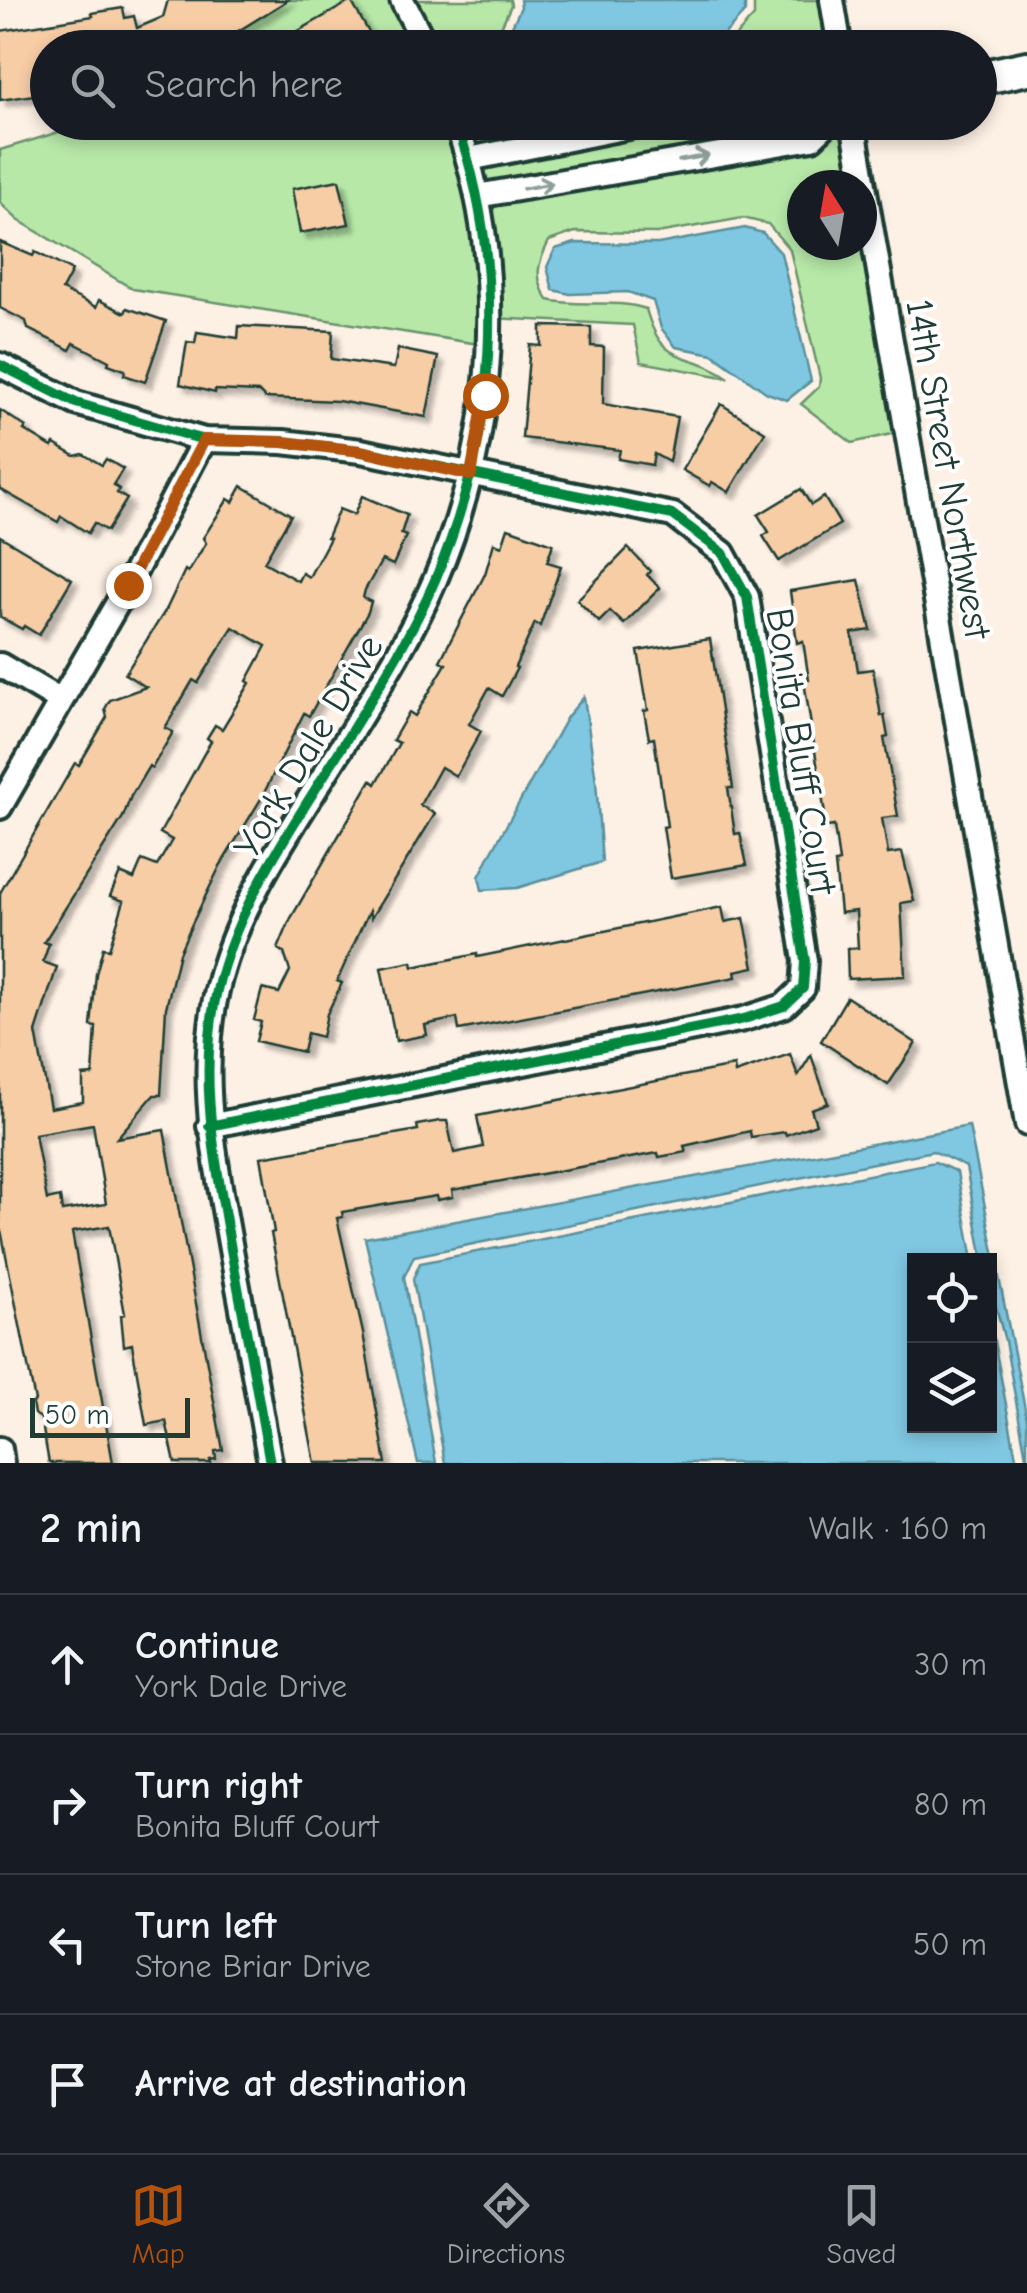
<!DOCTYPE html>
<html lang="en">
<head>
<meta charset="utf-8">
<style>
	body { margin:0; font-family:"Comic Neue",sans-serif; background:#20242c; color:#f1f3f6 }
	.controls { position:absolute; right:30px; bottom:30px; display:grid; overflow:hidden; border-radius:0px; box-shadow:0 5px 15px #0003 }
	.controls button { width:90px; height:90px; display:grid; place-items:center; padding:0; border:0; border-bottom:2px solid #363941; background:#171b24; color:#f1f3f6; font:50px sans-serif }
	.compass { position:absolute; left:787px; top:170px; width:90px; height:90px; border-radius:50%; background:#171b24; box-shadow:0 5px 15px #0003; rotate:349deg }
	.scale { position:absolute; left:30px; bottom:25px; width:160px; box-sizing:border-box; padding-left:10px; border:5px solid #1f3d34; border-top:0; font-size:28px; line-height:35px; white-space:nowrap; color:#1f3d34; -webkit-text-stroke:8px #fff; paint-order:stroke }
	.stop { position:absolute; width:30px; height:30px; margin:-22px; border:8px solid #b45309; border-radius:50%; background:#fff }
	.stop.end { background:#b45309; border-color:#fff; box-shadow:0 2px 10px #0008 }
	.list { margin:0; padding:0; list-style:none }
	h2 { display:flex; justify-content:space-between; align-items:center; height:130px; margin:0; padding:0 40px; font-size:42px }
	h2 small { font-size:32px; font-weight:400; color:#9ea1a6 }
	.list li { display:grid; grid-template-columns:65px 1fr auto; gap:30px; align-items:center; box-sizing:border-box; height:140px; padding:0 40px; border-top:2px solid #363941 }
	.list b { display:block; font-size:38px; white-space:nowrap }
	.list p { margin:0; font-size:32px; white-space:nowrap; color:#9ea1a6 }
	.list em { font-size:32px; font-style:normal; color:#9ea1a6 }
	.icon { flex:none; width:55px; height:55px; fill:none; stroke:currentColor; stroke-width:2; stroke-linecap:round; stroke-linejoin:round }
	.map { position:relative; flex:none; width:1027px; height:1463px; overflow:hidden }
	.search { position:absolute; background:#171b24; box-shadow:0 5px 15px #0003; left:30px; right:30px; top:30px; height:110px; display:flex; align-items:center; gap:25px; box-sizing:border-box; padding:0 35px; border-radius:55px; color:#9ea1a6; font-size:38px }
	.sheet { height:690px; background:#171b24 }
	nav { display:flex; justify-content:space-around; align-items:center; box-sizing:border-box; height:140px; border-top:2px solid #363941; background:#171b24; font-size:28px; color:#9ea1a6 }
	nav a { display:grid; justify-items:center; gap:5px }
	nav .on { color:#b45309 }
	.map>svg:first-child { display:block }
</style>
</head>
<body>
<div class="map">
<svg width="1027" height="1463" viewBox="0 0 1027 1463">
	<defs>
		<filter id="shadow"><feDropShadow dx="6" dy="6" stdDeviation="2.5" flood-color="#0004"/></filter>
	</defs>
	<rect width="100%" height="100%" fill="#fdf0e4"/>
	<filter id="ink" filterUnits="userSpaceOnUse"><feTurbulence type="fractalNoise" baseFrequency=".01" numOctaves="2"/><feDisplacementMap in="SourceGraphic" scale="20" xChannelSelector="R" yChannelSelector="G"/><feConvolveMatrix kernelMatrix="1 2 1 2 8 2 1 2 1" color-interpolation-filters="sRGB"/></filter>
	<g filter="url(#ink)">
		<g fill="#b7e8a8" stroke="#6b926e" stroke-width="2.5">
			<polygon points="224,0 510,0 511,5 492,47 248,48"/>
			<polygon points="754,0 821,0 829,47 725,48 754,16"/>
			<path d="M92 122 590 123 574 126 579 150 718 123H811L807 126 585 165 590 190 814 150 843 126 853 185H802V245H862V236L896 433 852 443 801 404 819 387 820 378 790 250 768 224 743 218 657 233 575 232 549 241C538 263 533 277 548 300 581 308 614 298 646 309 663 370 687 348 729 378L641 362 633 325 493 318 485 345 133 289 18 220 0 203V150Z"/>
		</g>
		<g fill="#80c7e1" stroke="#59909c" stroke-width="2.5">
			<polygon points="520,0 745,0 745,12 718,41 689,47 502,47 521,7"/>
			<polygon points="745,228 763,233 781,253 811,381 787,400 767,393 713,354 676,347 661,328 653,301 628,292 570,294 553,290 547,267 555,249 575,243 658,244"/>
			<polygon points="584,697 596,781 602,862 517,888 482,890 479,877 491,853 567,717"/>
			<polygon points="969,1126 1027,1419 1027,1462 1005,1341 990,1284 990,1260 983,1260 966,1167 933,1151 414,1256 404,1277 436,1463 418,1463 365,1238"/>
			<polygon points="935,1162 957,1172 973,1260 914,1260 914,1426 990,1426 990,1320 1017,1463 445,1463 413,1279 420,1263"/>
		</g>
		<g fill="#f7cda6" stroke="#1f3d34" stroke-width="2.5" fill-rule="evenodd" filter="url(#shadow)">
			<polygon points="168,0 288,0 211,48 48,48 48,93 0,100 0,31 93,16 92,13 123,8 125,18 134,16 137,28 163,17"/>
			<polygon points="351,1 371,36 352,48 300,48 293,34"/>
			<polygon points="339,180 349,224 300,233 292,189"/>
			<polygon points="0,242 33,256 35,252 72,271 62,290 96,307 99,300 125,313 127,308 166,321 145,382 124,375 125,370 108,364 109,361 74,343 70,350 51,340 28,329 26,321 0,308"/>
			<polygon points="239,326 333,331 331,359 394,368 398,349 438,357 426,417 338,401 265,398 259,392 215,390 215,393 180,384 187,342 195,343 197,332 238,338"/>
			<polygon points="541,326 591,327 591,346 604,347 603,404 677,417 669,462 654,454 652,465 618,459 620,450 522,438 530,345 541,346"/>
			<polygon points="721,404 765,432 729,492 712,482 710,486 682,470"/>
			<polygon points="0,410 26,427 24,430 52,447 54,444 75,456 83,454 102,465 106,459 123,469 113,485 119,489 117,493 127,499 107,531 94,523 88,533 61,516 58,522 0,489"/>
			<path d="M242 486 291 515 264 562 298 581 302 573 309 577 330 538 327 537 339 509 354 515 362 496 407 515 401 534 406 536 393 565 382 560 365 590 363 598 371 602 368 612 309 716 304 713 261 799 220 866 191 926 179 953 166 1008 161 1095H154L117 1138 164 1130 223 1450 215 1451 216 1459 210 1460 211 1463H175L166 1421 146 1425 132 1344 124 1346 121 1315 125 1314 109 1226 72 1232 113 1463H49L41 1418 34 1414 32 1404 35 1401 0 1225V893L75 763 79 765 107 717 105 709 110 700 146 687 125 674 167 608 185 570 188 572 206 543 203 538 228 499 233 502ZM233 627 266 646 247 681 250 683 222 729 215 725 207 738 211 741 160 833 172 840 157 866 142 860 134 879 120 873 110 896 124 901 109 949 103 948 96 974 91 1026 96 1027 93 1075 83 1076V1102L50 1108 36 1032 57 967 43 962 49 944 44 942 123 817 131 796 149 766 152 768 173 732 165 728 193 680 198 683ZM93 1124 106 1204 62 1211 60 1197 47 1200 35 1134Z"/>
			<polygon points="801,489 811,505 824,497 840,524 779,561 763,536 769,532 758,515"/>
			<polygon points="508,528 553,544 547,562 561,566 540,626 535,623 515,667 517,668 502,696 489,688 469,724 481,731 456,776 441,767 420,805 435,814 371,918 369,911 337,981 342,983 327,1014 322,1037 307,1033 303,1052 256,1041 261,1022 254,1020 262,989 279,993 290,971 284,953 278,949 291,918 371,780 376,784 399,743 393,740 409,712 415,716 446,664 440,661 485,574 494,543 502,546"/>
			<polygon points="0,536 72,579 39,635 24,626 22,629 0,617"/>
			<polygon points="628,548 650,571 647,575 660,588 624,624 610,611 599,622 577,600"/>
			<polygon points="859,580 871,630 852,633 858,671 873,669 881,716 884,715 888,737 884,738 898,816 882,818 888,854 902,852 914,901 901,903 905,976 848,979 847,949 858,948 856,911 840,913 835,863 839,862 834,826 827,827 804,681 809,680 803,641 797,643 790,591"/>
			<polygon points="710,639 733,788 728,788 735,834 740,833 747,865 671,878 663,827 667,826 654,738 649,739 644,711 648,710 638,651"/>
			<polygon points="722,907 725,922 744,918 754,967 735,971 736,977 459,1030 457,1018 425,1025 427,1035 396,1041 381,968 412,962 413,967 477,954 477,957"/>
			<polygon points="847,997 916,1043 888,1085 821,1041"/>
			<polygon points="790,1054 798,1076 811,1055 828,1103 811,1109 816,1124 786,1135 785,1132 751,1137 750,1131 684,1146 686,1152 659,1157 658,1153 452,1190 453,1197 437,1200 436,1196 342,1212 343,1217 337,1218 363,1333 386,1463 315,1463 271,1233 274,1232 261,1157 418,1130 417,1125 440,1121 447,1121 454,1153 483,1147 477,1116 734,1066 735,1073"/>
		</g>
		<g fill="none" stroke-linecap="round" stroke-linejoin="round">
			<defs>
				<g id="street">
					<polyline points="402,0 427,48"/>
					<polyline points="832,0 840,48"/>
					<polyline points="853,122 1027,1124"/>
					<polyline points="469,159 653,122"/>
					<polyline points="477,196 812,138 829,122"/>
					<polyline points="0,365 76,403 204,440 283,442 361,451 673,515 723,553 747,597 805,961 803,988 784,1006 744,1019 209,1126"/>
					<polyline points="0,665 59,700"/>
					<polyline points="0,807 128,585 204,440"/>
					<polyline points="0,1449 2,1463"/>
					<path d="M270 1463C258 1394 245 1324 232 1255 216 1162 195 1072 220 978 243 894 298 819 343 745 376 691 410 638 435 580 496 437 509 270 456 122"/>
				</g>
				<polyline id="secondary" points="980,78 1027,68"/>
			</defs>
			<use href="#street" stroke="#1f3d34" stroke-width="30"/>
			<use href="#secondary" stroke="#1f3d34" stroke-width="40"/>
			<use href="#street" stroke="#fff" stroke-width="22"/>
			<use href="#secondary" stroke="#fff" stroke-width="32"/>
			<defs>
				<g id="cycleway">
					<polyline points="0,365 76,403 204,440 283,442 361,451 673,515 723,553 747,597 805,961 803,988 784,1006 744,1019 209,1126"/>
					<path d="M270 1463C258 1394 245 1324 232 1255 216 1162 195 1072 220 978 243 894 298 819 343 745 376 691 410 638 435 580 496 437 509 270 456 122"/>
				</g>
			</defs>
			<use href="#cycleway" stroke="#fff" stroke-width="16"/>
			<use href="#cycleway" stroke="#00873e" stroke-width="10"/>
		</g>
		<defs><path id="oneway-shaft" d="M-6 0H5M1.5-3L5.5 0L1.5 3" fill="none" stroke-width="1.6" stroke-linecap="round" stroke-linejoin="round" transform="scale(2.5)"/></defs>
		<g stroke="#8f9e9a">
			<use href="#oneway-shaft" transform="translate(694 158) rotate(-10)"/>
			<use href="#oneway-shaft" transform="translate(538 186) rotate(-10)"/>
		</g>
	</g>
	<g fill="none" stroke-linecap="round" stroke-linejoin="round" filter="url(#ink)">
		<polyline stroke="#b45309" stroke-width="12" points="128,585 204,440 283,442 361,451 471,475 485,395"/>
	</g>
	<g text-anchor="middle" stroke-width="8" stroke-linejoin="round" paint-order="stroke">
		<g font-size="38" fill="#1f3d34" stroke="#fff">
			<text transform="translate(949 469) rotate(80)" y="13">14th Street Northwest</text>
			<text transform="translate(308 746) rotate(-59)" y="13">York Dale Drive</text>
			<text transform="translate(802 751) rotate(81)" y="13">Bonita Bluff Court</text>
		</g>
	</g>
</svg>
<div class="controls">
<button><svg class="icon" aria-label="locate" viewBox="0 0 24 24"><circle cx="12" cy="12" r="6"/><path d="M12 2v4M12 18v4M2 12h4M18 12h4"/></svg></button>
<button><svg class="icon" aria-label="layers" viewBox="0 0 24 24"><path d="M12 4l9 5-9 5-9-5zM3 14l9 5 9-5"/></svg></button>
</div>
<svg class="compass" viewBox="-18 -18 36 36"><path d="M0-13l5 13h-10z" fill="#e53935"/><path d="M0 13l5-13h-10z" fill="#9ea1a6"/></svg>
<div class="scale">50 m</div>
<div class="stop" style="left:485px;top:395px"></div>
<div class="stop end" style="left:128px;top:585px"></div>
<div class="search"><svg class="icon" aria-label="search" viewBox="0 0 24 24"><circle cx="10" cy="10" r="6"/><path d="M15 15l6 6"/></svg>Search here</div>
</div>
<section class="sheet">
<h2>2 min<small>Walk · 160 m</small></h2>
<ul class="list">
<li><svg class="icon" aria-label="ahead" viewBox="0 0 24 24"><path d="M12 20V5M6 11l6-6 6 6"/></svg><div><b>Continue</b><p>York Dale Drive</p></div><em>30 m</em></li>
<li><svg class="icon" aria-label="right" viewBox="0 0 24 24"><path d="M7 20v-9h11M14 6l5 5-5 5"/></svg><div><b>Turn right</b><p>Bonita Bluff Court</p></div><em>80 m</em></li>
<li><svg class="icon" aria-label="left" viewBox="0 0 24 24"><path d="M17 20v-9H6M10 6l-5 5 5 5"/></svg><div><b>Turn left</b><p>Stone Briar Drive</p></div><em>50 m</em></li>
<li><svg class="icon" aria-label="arrive" viewBox="0 0 24 24"><path d="M6 21V4h12l-3 4 3 4H6"/></svg><div><b>Arrive at destination</b></div></li>
</ul>
</section>
<nav>
<a class="on"><svg class="icon" aria-label="map" viewBox="0 0 24 24"><path d="M3 6l6-2 6 2 6-2v14l-6 2-6-2-6 2zM9 4v14M15 6v14"/></svg>Map</a>
<a><svg class="icon" aria-label="directions" viewBox="0 0 24 24"><path d="M12 3l9 9-9 9-9-9zM9 14v-3h6M13 9l2 2-2 2"/></svg>Directions</a>
<a><svg class="icon" aria-label="saved" viewBox="0 0 24 24"><path d="M7 4h10v16l-5-4-5 4z"/></svg>Saved</a>
</nav>
</body>
</html>
